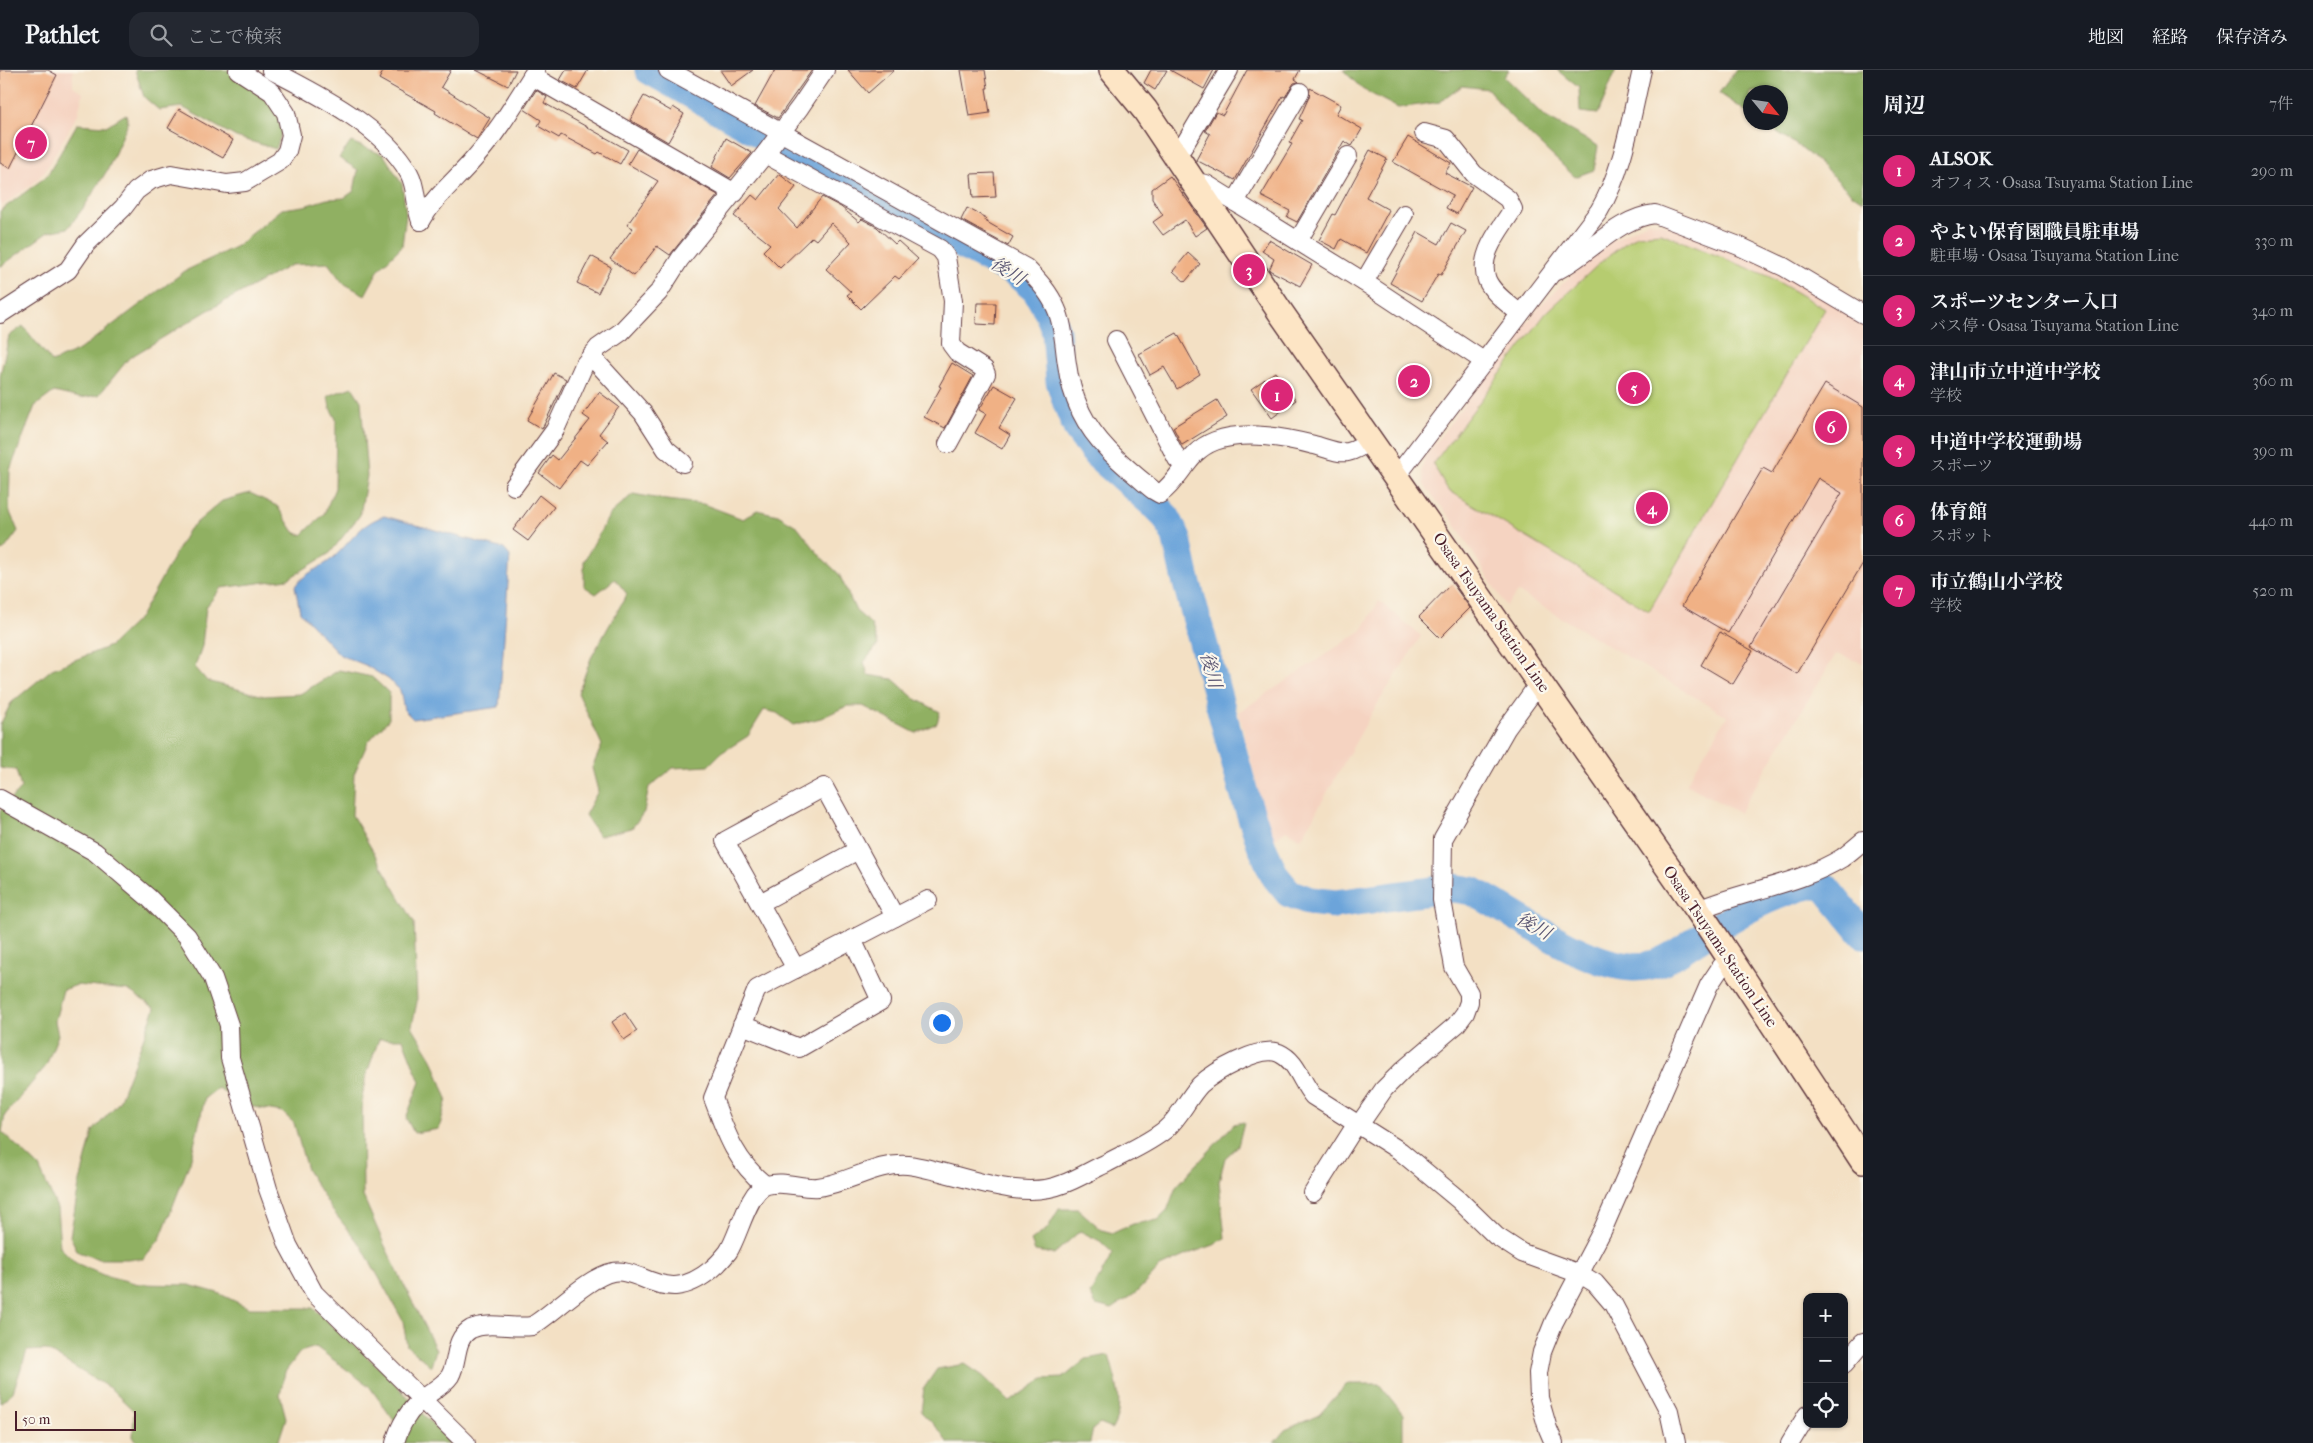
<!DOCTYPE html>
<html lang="ja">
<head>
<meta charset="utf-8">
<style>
	body { margin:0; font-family:"IM FELL French Canon","Noto Serif JP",serif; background:#242831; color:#f1f3f6 }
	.controls { position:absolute; right:15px; bottom:15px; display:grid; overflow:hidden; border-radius:10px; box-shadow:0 1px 4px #0004 }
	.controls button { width:45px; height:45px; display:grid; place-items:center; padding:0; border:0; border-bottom:1px solid #363941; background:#171b24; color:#f1f3f6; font:25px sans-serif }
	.compass { position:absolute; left:1743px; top:15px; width:45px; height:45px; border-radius:50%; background:#171b24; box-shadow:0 1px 4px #0004; rotate:119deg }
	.scale { position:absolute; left:15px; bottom:12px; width:121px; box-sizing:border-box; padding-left:5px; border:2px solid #4a1f2b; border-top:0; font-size:14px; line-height:18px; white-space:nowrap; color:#4a1f2b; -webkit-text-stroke:4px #fbf7ec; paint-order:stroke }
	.you { position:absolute; left:941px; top:952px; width:18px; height:18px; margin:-12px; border:4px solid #fff; border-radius:50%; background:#1a73e8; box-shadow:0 0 0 8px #1a73e833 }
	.badge { display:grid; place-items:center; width:32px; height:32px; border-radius:50%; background:#db2777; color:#fff; font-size:16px; font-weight:700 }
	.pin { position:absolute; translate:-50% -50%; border:2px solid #fff; box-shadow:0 1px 5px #0006 }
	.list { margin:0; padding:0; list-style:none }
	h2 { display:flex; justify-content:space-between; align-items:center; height:65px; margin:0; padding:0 20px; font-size:21px }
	h2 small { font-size:16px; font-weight:400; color:#9ea1a6 }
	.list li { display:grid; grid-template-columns:32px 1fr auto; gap:15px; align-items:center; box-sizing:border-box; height:70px; padding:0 20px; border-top:1px solid #363941 }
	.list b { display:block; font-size:19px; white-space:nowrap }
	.list p { margin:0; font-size:16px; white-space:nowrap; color:#9ea1a6 }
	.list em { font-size:16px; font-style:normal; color:#9ea1a6 }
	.icon { flex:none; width:28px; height:28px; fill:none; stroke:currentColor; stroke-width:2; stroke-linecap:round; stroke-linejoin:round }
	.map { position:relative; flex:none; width:1863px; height:1373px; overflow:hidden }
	header { display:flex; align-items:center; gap:30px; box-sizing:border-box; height:70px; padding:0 25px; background:#171b24; border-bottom:1px solid #363941 }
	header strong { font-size:24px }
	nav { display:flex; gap:28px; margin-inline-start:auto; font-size:18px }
	.search { width:350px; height:45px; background:#242831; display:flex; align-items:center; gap:12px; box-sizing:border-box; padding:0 18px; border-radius:15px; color:#9ea1a6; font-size:19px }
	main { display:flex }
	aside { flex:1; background:#171b24 }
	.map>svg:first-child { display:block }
</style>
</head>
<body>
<header>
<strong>Pathlet</strong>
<div class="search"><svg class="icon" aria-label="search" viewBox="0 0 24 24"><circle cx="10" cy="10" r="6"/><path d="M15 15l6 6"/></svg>ここで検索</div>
<nav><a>地図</a><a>経路</a><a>保存済み</a></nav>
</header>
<main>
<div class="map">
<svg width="1863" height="1373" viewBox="0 0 1863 1373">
	<rect width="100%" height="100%" fill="#fbf7ec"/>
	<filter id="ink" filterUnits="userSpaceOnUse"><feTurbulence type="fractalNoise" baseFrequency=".02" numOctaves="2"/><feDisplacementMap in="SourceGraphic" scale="10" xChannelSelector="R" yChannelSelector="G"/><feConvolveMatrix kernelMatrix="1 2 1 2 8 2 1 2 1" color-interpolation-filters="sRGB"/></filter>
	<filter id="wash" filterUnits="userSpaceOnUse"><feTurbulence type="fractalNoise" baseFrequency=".0096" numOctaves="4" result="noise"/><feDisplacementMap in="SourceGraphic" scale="20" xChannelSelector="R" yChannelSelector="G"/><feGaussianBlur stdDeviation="1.12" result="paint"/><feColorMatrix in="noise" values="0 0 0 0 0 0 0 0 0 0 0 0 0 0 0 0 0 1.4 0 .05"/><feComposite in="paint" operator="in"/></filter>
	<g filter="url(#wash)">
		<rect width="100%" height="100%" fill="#f3e0c4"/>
		<g fill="#f5d3c1">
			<polygon points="0,0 73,0 73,16 83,23 78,44 45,101 30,116 0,137"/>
			<polygon points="1647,152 1661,153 1776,199 1863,251 1863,593 1836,584 1739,743 1686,714 1727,646 1518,522 1506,536 1453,451 1424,415 1422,400 1425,387 1494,294 1543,233 1576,201 1613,170"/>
			<polygon points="1379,531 1421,566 1373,641 1301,769 1286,760 1271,772 1239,642 1362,560"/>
		</g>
		<polygon fill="#b6cc70" stroke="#80764e" points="1661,163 1768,206 1825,239 1649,541 1448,420 1433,394 1546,243 1602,191 1636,165"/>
		<g fill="#90b062" stroke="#6d6846">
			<polygon points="135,0 229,0 269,27 284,56 276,79 236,67 182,37 159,40 144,27"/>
			<polygon points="1343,0 1509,0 1504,7 1544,46 1598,76 1594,100 1575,107 1510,46 1488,19 1462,16 1440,32 1398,38 1362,19"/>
			<polygon points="1557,0 1616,0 1598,44 1580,42 1579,18"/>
			<path d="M1736 0H1863V131C1846 122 1833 104 1818 92 1801 77 1782 65 1763 53L1780 52V22H1750V44L1719 23Z"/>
			<polygon points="126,44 128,53 108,99 84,137 68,158 48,162 0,197 0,141 47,106 77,54 106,56"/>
			<polygon points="351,72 384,85 402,114 406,144 402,176 379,199 365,225 343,213 328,193 291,195 207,241 129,288 99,325 80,328 54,322 35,336 10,400 9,440 18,461 4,480 0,481 0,306 9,266 23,256 52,292 79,280 185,201 237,176 282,139 304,136 327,129 344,128 354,121 358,100 339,88"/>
			<polygon points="352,317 361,331 367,406 360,445 330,483 288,509 221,518 206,537 202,576 195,597 207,611 264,626 300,624 339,600 372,607 389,623 389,649 368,672 354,704 352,745 414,852 417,932 412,956 432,989 447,1029 439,1059 414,1063 406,1048 420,1012 403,969 379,969 366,1006 362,1028 363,1126 384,1174 436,1280 431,1296 407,1276 403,1251 362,1177 332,1140 307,1100 294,1053 282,1042 248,1036 218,1018 205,1028 190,1092 160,1169 143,1189 99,1189 78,1182 70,1166 79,1115 93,1061 119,1032 155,938 128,920 77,915 63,920 55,951 58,965 46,996 5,1045 2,1062 39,1097 57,1138 60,1177 76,1193 103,1205 139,1214 189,1215 218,1223 249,1238 313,1238 386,1304 450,1373 400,1373 400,1359 369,1316 316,1277 300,1282 285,1302 280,1325 286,1348 278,1373 138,1373 133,1367 134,1341 111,1319 46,1280 27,1281 13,1322 0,1333 0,741 21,718 16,700 0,698 0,655 11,633 52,599 110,576 140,547 189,459 222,431 250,423 277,436 294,462 302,465 324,444 335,418 336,349 330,338 328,326"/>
			<polygon points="633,424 666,430 703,434 743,449 757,440 778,445 798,457 821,487 839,504 856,541 871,554 878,575 864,592 868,605 893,609 914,628 940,642 937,653 916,663 863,636 847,636 821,648 793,655 777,643 764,640 748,666 721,683 708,696 673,698 649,717 644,742 632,758 599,766 585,745 598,721 592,698 602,675 578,623 591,588 627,524 615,509 596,524 584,516 584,491 610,444"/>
			<polygon points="1244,1052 1238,1076 1225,1088 1219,1111 1225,1168 1214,1175 1191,1183 1160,1197 1136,1223 1112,1239 1096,1235 1090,1224 1113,1183 1100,1171 1080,1161 1054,1184 1035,1181 1031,1171 1047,1159 1059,1139 1078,1139 1102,1160 1113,1163 1133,1154 1158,1150 1167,1141 1176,1117 1234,1054"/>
			<path d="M1109 1285C1115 1309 1126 1335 1112 1359L1100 1354 1093 1359 1090 1373H947L941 1362 921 1342 924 1318 937 1299 965 1294 983 1306 1010 1332 1043 1309 1063 1308 1086 1289Z"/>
			<polygon points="1347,1314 1379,1314 1403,1344 1403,1373 1274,1373 1285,1360 1319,1345"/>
		</g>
		<path fill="#6ca4da" stroke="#5b6282" d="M384 446 504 479 510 486 499 637 413 649 404 640 400 620 388 609 365 595 340 585 300 542 295 516C307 501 320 499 333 488 352 471 358 455 384 446Z"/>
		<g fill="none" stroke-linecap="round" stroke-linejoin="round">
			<path stroke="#6ca4da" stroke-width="29" d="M649 0 850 115 1017 204 1036 220 1047 239 1056 261 1060 311 1067 333 1078 360 1096 384 1152 433 1166 447 1176 466 1185 506 1245 727 1262 777 1275 806 1289 823 1310 831 1335 834 1454 818 1472 821C1517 844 1583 895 1633 897 1662 898 1681 879 1704 865 1731 848 1759 831 1789 821 1802 817 1812 812 1825 817L1863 864"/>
		</g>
		<g id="blocks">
			<g fill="#f0b185">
				<polygon points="0,0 48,0 57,5 10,98 0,93"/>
				<polygon points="384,0 451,0 441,17 490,48 477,69 435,43 436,41 379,9"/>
				<polygon points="476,0 516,0 508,16"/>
				<polygon points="566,0 588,0 577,19 560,10"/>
				<polygon points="720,0 753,0 731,16"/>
				<polygon points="775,0 812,0 778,48 755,36"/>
				<polygon points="848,0 894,0 868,23"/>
				<polygon points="961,0 985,0 988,18 986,18 990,43 969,46"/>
				<polygon points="1151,0 1167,0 1155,20 1144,13"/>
				<polygon points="1170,0 1214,0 1204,19"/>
				<polygon points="1247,0 1300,0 1295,9 1299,12 1294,13 1285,27 1283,26 1235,110 1196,90 1210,64 1205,61 1216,42 1223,45"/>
				<polygon points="1310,18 1341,35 1336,44 1362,59 1352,76 1344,71 1297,152 1287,147 1290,141 1261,126 1292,74 1289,73 1302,50 1299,49 1309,27"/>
				<polygon points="536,20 547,27 544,33 628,80 620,94 599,82 597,84 561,65 559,68 538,56 541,50 524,39"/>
				<polygon points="644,26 671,41 673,37 684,44 668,72 630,50"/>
				<polygon points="179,39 233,70 223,88 168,58"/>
				<polygon points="1408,67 1451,93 1445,103 1472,117 1457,144 1446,138 1453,125 1393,92"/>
				<polygon points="726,68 752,83 730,108 712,97"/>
				<polygon points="637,79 718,125 670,185 657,176 634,206 610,189 633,158 627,155 658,111 628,94"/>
				<polygon points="1370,80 1387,89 1366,127 1389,140 1366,183 1341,169 1336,179 1319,170 1333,144 1335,145"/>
				<polygon points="994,103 996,127 973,128 971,104"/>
				<polygon points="779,104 796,117 779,139 797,158 822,127 841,137 859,152 862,149 877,157 895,174 898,171 918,189 899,209 895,206 861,239 847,225 851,222 826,199 851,172 831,153 816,170 812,167 780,198 763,181 770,174 734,146 752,125 758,130"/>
				<polygon points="1170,106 1207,158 1195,166 1185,150 1163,165 1153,152 1163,145 1152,129 1152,119"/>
				<polygon points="967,138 986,148 985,151 1013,167 1008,176 961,150"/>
				<polygon points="1451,153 1466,161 1441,205 1438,204 1422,231 1390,213 1418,162 1439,174"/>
				<polygon points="1269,170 1312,195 1300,216 1269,200 1274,189 1262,181"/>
				<polygon points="1188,183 1200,194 1185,212 1173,201"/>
				<polygon points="591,186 611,197 598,223 577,213"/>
				<polygon points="977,233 996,233 995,255 976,254"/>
				<polygon points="1177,263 1200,304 1177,319 1164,297 1150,305 1139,284"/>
				<polygon points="952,293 973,306 945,358 924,347 941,317 939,316"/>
				<polygon points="1275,302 1296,330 1272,348 1251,319"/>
				<polygon points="554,303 566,309 542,359 527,350"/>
				<polygon points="1825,314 1863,337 1863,493 1797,604 1751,577 1842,423 1818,408 1728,563 1682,536 1763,398 1772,403"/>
				<polygon points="994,315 1017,328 999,358 1010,365 1002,379 975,363 986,344 979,340"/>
				<polygon points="599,322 619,337 599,364 608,371 587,395 580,390 559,418 539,403 552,385 558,390 590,350 583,345"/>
				<polygon points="1217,330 1227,347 1182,375 1173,357"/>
				<polygon points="539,425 554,437 528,471 513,460"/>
				<polygon points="1452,513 1470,538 1440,568 1419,547"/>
				<polygon points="1720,562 1753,581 1733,614 1701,595"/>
				<polygon points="625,943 637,961 624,970 612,952"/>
			</g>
		</g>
	</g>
	<g filter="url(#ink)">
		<use href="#blocks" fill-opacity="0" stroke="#633c42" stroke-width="1"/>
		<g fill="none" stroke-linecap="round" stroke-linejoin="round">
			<defs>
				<g id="street">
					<path d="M271 0C316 23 384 57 409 103 417 117 415 136 421 151"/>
					<path d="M668 0 1026 198C1038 210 1049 222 1056 238 1064 255 1064 276 1067 294 1069 311 1074 327 1081 342 1097 375 1126 397 1153 420L1160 424C1183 407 1186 382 1215 371 1245 360 1283 367 1314 375 1323 377 1338 384 1348 382 1357 380 1364 375 1371 369"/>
					<polyline points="532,6 735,123"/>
					<path d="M1424 63 1446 69 1474 104 1508 129 1513 139C1501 159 1477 185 1487 210 1493 224 1509 234 1520 244"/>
					<polyline points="765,84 940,179 946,187 953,231 951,274 957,282 984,299 986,304 948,374"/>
					<polyline points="1175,84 1183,77 1229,0"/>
					<polyline points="1194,112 1206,114 1364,212 1485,292"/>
					<polyline points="1235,132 1300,22"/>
					<path d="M421 151C435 126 456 110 474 89 498 62 516 31 536 0"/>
					<polyline points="1298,171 1348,86"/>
					<path d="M1556 201C1589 185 1617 148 1655 144L1739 176 1784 197 1863 244"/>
					<polyline points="1364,212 1404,144"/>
					<polyline points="0,244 68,200 86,174 123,138 136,121 151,110 171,104 227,114 245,112 280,91 287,81 291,65 286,43 272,22 238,0"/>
					<polyline points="1116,270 1177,389 1184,395"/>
					<polyline points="591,286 643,343 666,379 683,393"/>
					<path d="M1396 407 1599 141C1624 99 1631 47 1642 0"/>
					<polyline points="514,416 555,360 584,295 598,278 621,262 659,222 680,189 765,84 800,37 825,0"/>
					<polyline points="0,729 95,782 149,828 187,866 213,908 229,955 230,988 268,1119 288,1175 314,1223 466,1373"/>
					<polyline points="760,833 858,780"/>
					<path d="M1698 840C1745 820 1798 815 1842 788 1849 783 1856 777 1863 771"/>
					<polyline points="796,899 725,771 824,717 895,847"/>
					<polyline points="742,955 799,978 881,931 852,869"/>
					<path d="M765 1115C735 1091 726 1063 713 1028L757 919 928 830"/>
					<polyline points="1313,1123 1354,1058 1359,1055 1384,1019 1403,1000 1456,955 1465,943 1469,932 1469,923 1454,897 1442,830 1443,769 1506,659 1540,612"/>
					<polyline points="1844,1294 1863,1272"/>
					<path d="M395 1373C399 1356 410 1339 423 1328 431 1322 444 1315 450 1306 459 1291 453 1269 471 1259 488 1251 513 1259 532 1256 555 1242 588 1207 613 1202 621 1200 632 1204 640 1207 669 1220 686 1220 712 1199 718 1194 724 1187 728 1182 739 1166 748 1120 767 1115 784 1110 802 1119 818 1117 849 1113 877 1092 908 1095 955 1101 1017 1133 1063 1114 1078 1109 1091 1100 1105 1094 1125 1083 1148 1074 1166 1059 1180 1047 1187 1029 1200 1015 1214 1002 1260 975 1279 983 1297 991 1301 1012 1313 1026L1400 1081 1459 1130 1496 1166 1522 1183 1580 1204 1595 1213 1613 1234 1669 1341 1676 1373"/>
					<polyline points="1554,1373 1548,1359 1539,1328 1538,1303 1542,1282 1554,1252 1603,1159 1709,915 1721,897 1730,889"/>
					<polyline points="1790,1373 1807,1345"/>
				</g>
				<polyline id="secondary" points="1112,0 1145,40 1281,243 1698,840 1863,1091"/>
			</defs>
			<use href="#street" stroke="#633c42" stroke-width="20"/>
			<use href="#secondary" stroke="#633c42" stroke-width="28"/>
			<use href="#street" stroke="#fff" stroke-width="18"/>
			<use href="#secondary" stroke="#fde5c5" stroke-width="25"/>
		</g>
	</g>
	<g text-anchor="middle" stroke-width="4.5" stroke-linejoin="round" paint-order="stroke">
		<g font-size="16" fill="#4a1f2b" stroke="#fbf7ec">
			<text transform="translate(1492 542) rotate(55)" y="6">Osasa Tsuyama Station Line</text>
			<text transform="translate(1721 876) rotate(56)" y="6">Osasa Tsuyama Station Line</text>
		</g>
		<g font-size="18" font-style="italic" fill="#585471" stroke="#fbf7ec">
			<text transform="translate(1008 201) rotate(32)" y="6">後川</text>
			<text transform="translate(1211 600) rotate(75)" y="6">後川</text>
			<text transform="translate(1534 856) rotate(29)" y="6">後川</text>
		</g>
	</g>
</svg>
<div class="controls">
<button>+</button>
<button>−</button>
<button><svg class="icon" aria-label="locate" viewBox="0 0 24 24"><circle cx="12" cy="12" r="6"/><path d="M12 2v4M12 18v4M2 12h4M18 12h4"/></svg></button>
</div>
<svg class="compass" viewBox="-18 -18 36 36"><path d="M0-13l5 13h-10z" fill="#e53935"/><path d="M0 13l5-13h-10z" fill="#9ea1a6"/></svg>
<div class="scale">50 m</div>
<div class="you"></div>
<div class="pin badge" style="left:1277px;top:325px">1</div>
<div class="pin badge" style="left:1414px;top:311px">2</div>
<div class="pin badge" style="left:1249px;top:200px">3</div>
<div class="pin badge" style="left:1652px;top:438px">4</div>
<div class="pin badge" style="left:1634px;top:318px">5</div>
<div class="pin badge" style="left:1831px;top:357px">6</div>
<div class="pin badge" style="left:31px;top:73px">7</div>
</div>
<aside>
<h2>周辺<small>7件</small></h2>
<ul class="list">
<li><span class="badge">1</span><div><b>ALSOK</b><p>オフィス · Osasa Tsuyama Station Line</p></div><em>290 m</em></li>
<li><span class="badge">2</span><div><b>やよい保育園職員駐車場</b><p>駐車場 · Osasa Tsuyama Station Line</p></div><em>330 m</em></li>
<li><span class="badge">3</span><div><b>スポーツセンター入口</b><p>バス停 · Osasa Tsuyama Station Line</p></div><em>340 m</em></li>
<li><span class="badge">4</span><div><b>津山市立中道中学校</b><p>学校</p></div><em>360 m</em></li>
<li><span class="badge">5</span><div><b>中道中学校運動場</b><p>スポーツ</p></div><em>390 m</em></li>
<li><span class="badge">6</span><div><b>体育館</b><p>スポット</p></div><em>440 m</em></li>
<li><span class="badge">7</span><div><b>市立鶴山小学校</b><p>学校</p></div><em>520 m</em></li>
</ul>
</aside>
</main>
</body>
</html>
